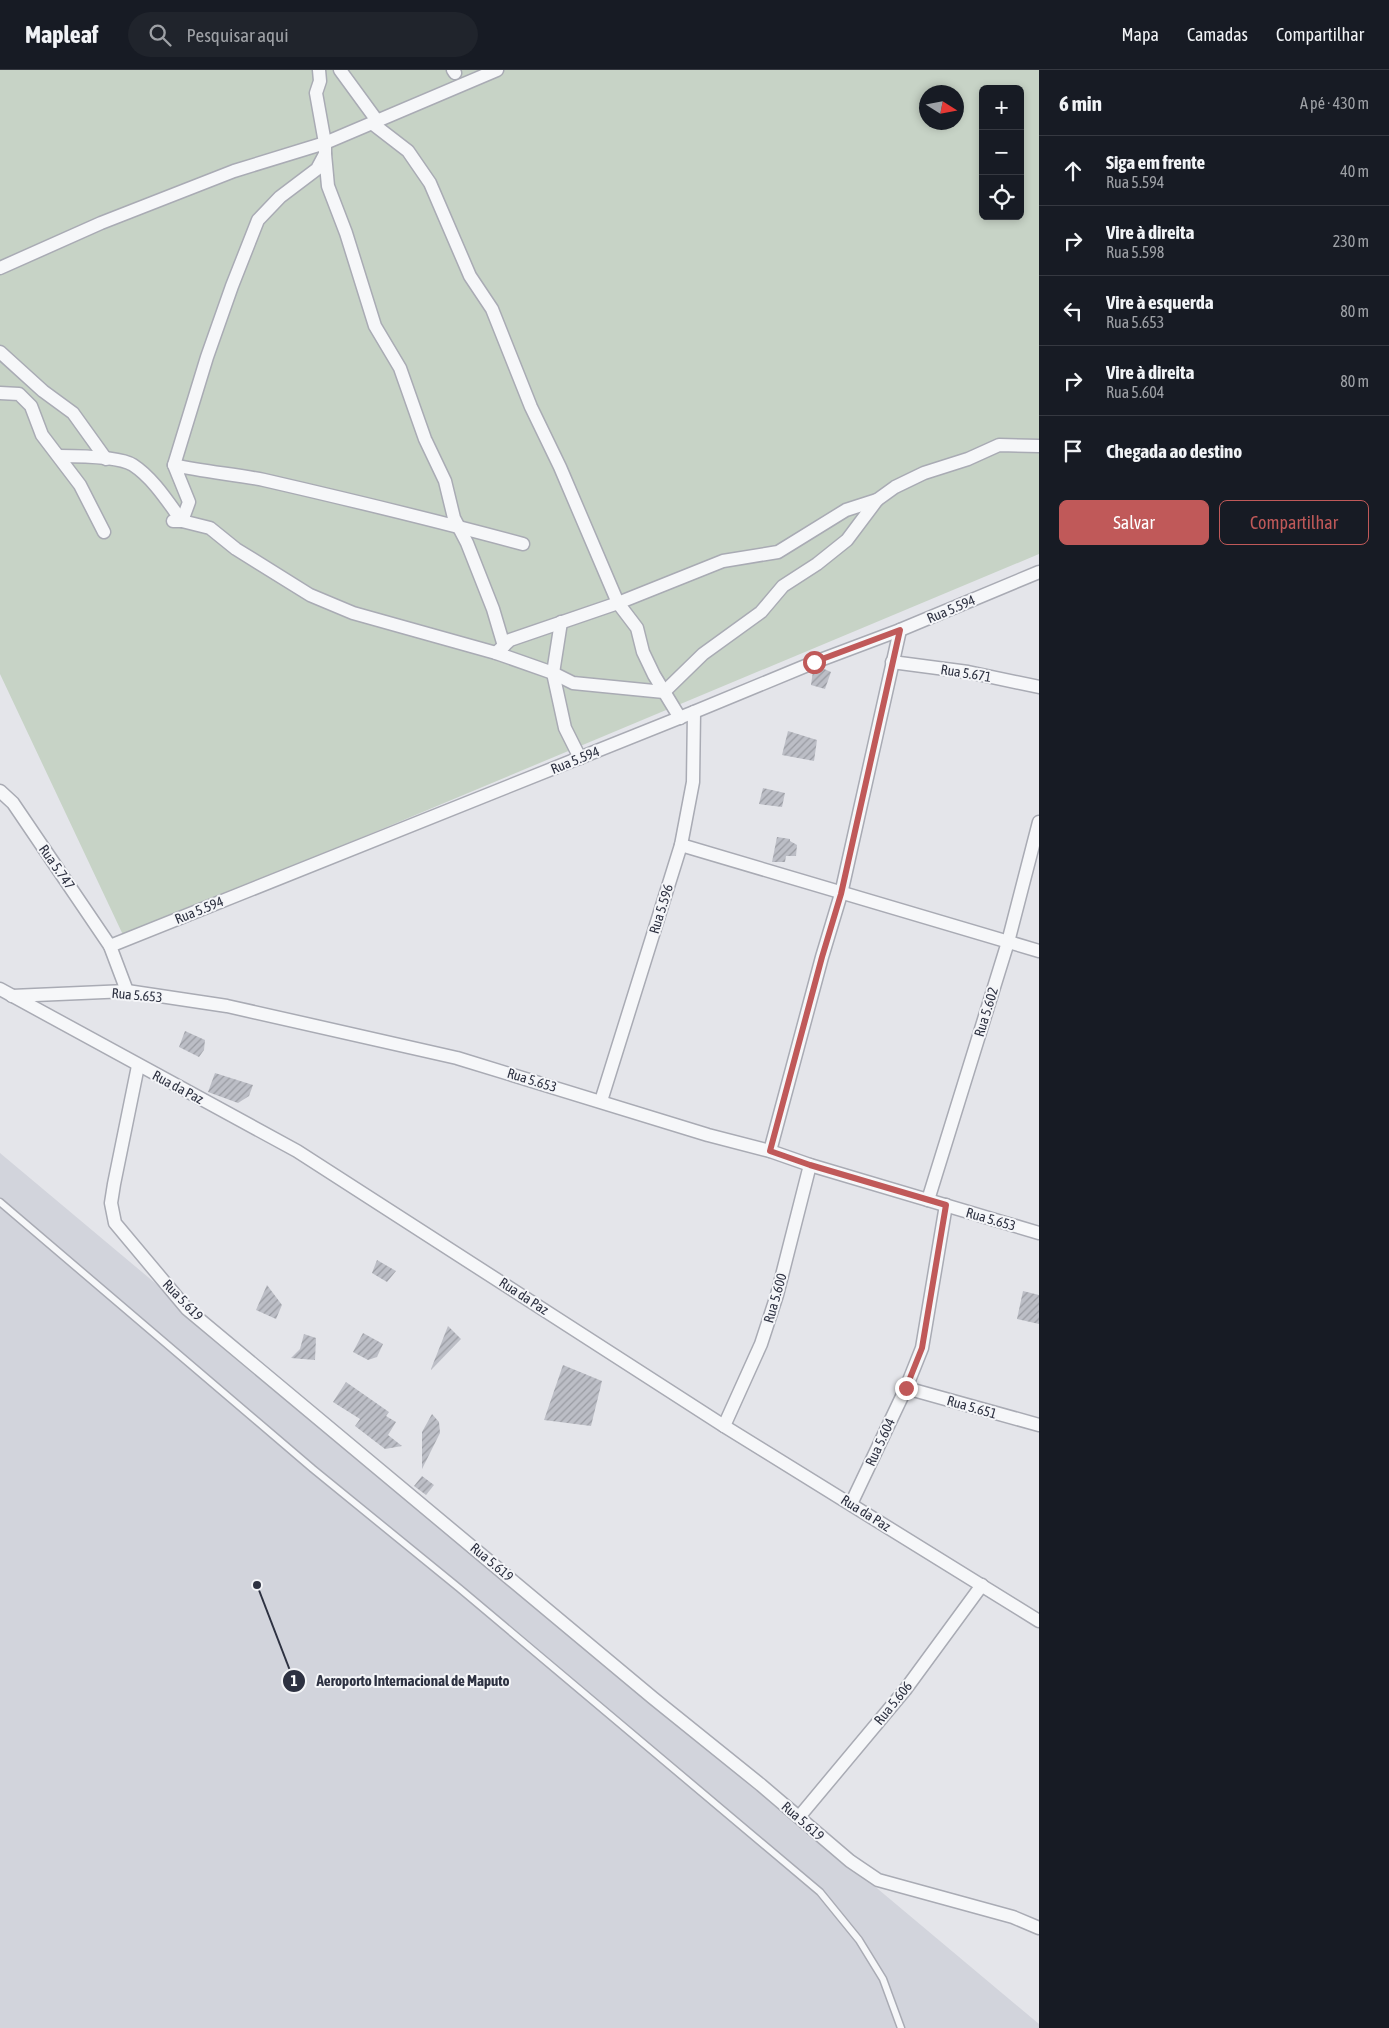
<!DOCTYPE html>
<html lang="pt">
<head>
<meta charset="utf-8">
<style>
	body { margin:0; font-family:"Asap Condensed",sans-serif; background:#20242c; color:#f1f3f6 }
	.controls { position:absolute; right:15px; top:15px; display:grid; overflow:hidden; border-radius:8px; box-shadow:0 2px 8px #0003 }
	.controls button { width:45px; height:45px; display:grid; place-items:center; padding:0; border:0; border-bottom:1px solid #363941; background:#171b24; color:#f1f3f6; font:25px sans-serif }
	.compass { position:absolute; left:919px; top:15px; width:45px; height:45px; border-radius:50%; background:#171b24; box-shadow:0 2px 8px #0003; rotate:101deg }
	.stop { position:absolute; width:15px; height:15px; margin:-11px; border:4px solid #c05959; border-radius:50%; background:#fff }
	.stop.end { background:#c05959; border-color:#fff; box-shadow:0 1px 5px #0008 }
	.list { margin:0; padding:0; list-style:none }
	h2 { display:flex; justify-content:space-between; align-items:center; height:65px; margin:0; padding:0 20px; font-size:21px }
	h2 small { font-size:16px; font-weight:400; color:#9ea1a6 }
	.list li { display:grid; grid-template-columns:32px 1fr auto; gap:15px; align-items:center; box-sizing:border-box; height:70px; padding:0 20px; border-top:1px solid #363941 }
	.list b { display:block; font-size:19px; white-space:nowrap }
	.list p { margin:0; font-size:16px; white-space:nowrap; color:#9ea1a6 }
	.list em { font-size:16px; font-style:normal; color:#9ea1a6 }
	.actions { display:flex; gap:10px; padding:15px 20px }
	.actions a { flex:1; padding:11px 0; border:1px solid #c05959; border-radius:8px; text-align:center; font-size:18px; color:#c05959 }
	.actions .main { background:#c05959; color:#fff }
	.icon { flex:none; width:28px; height:28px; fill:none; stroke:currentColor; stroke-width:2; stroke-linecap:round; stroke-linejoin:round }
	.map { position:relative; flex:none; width:1039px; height:1958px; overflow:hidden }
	header { display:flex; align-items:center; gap:30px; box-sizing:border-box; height:70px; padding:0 25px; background:#171b24; border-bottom:1px solid #363941 }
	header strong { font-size:24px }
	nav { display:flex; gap:28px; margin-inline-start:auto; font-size:18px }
	.search { width:350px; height:45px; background:#20242c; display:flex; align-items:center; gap:12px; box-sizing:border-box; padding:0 18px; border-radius:28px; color:#9ea1a6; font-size:19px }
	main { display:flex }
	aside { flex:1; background:#171b24 }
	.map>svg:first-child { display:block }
</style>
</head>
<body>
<header>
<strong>Mapleaf</strong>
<div class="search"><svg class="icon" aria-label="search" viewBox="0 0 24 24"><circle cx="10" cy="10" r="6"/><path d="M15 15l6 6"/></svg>Pesquisar aqui</div>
<nav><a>Mapa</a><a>Camadas</a><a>Compartilhar</a></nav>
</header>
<main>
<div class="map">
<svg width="1039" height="1958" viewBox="0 0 1039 1958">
	<defs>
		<pattern id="building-hatch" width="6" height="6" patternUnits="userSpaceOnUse" patternTransform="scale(1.25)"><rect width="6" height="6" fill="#bcbec6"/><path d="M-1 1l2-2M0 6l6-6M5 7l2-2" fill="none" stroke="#999ba2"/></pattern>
	</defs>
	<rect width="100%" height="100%" fill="#e4e5ea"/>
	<polygon fill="#d2d4dc" points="0,1083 1039,1954 1039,1958 0,1958"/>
	<path fill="#c7d3c6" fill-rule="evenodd" d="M0 0H1039V484L124 867 0 604ZM983 19H1020V146H983ZM926 22H956V52H926Z"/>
	<g fill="url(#building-hatch)">
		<polygon points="822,598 831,602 825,619 811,615 813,601"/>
		<polygon points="788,661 817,670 814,691 782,685"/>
		<polygon points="763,718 785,723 782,737 759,734"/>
		<polygon points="777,767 790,769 790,771 797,775 796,786 786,786 785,792 772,792"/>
		<polygon points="185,961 205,970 204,980 199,987 179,977"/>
		<polygon points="215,1003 253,1015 249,1026 238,1033 208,1022"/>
		<polygon points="377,1190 396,1201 387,1212 372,1203"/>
		<polygon points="267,1215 282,1235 276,1249 256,1240"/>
		<polygon points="1023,1221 1039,1225 1039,1254 1017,1249"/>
		<polygon points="448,1256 461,1269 431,1300 431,1299"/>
		<polygon points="363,1263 383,1274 377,1287 368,1290 353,1282"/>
		<polygon points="304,1264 316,1268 315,1290 291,1288 300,1279"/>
		<polygon points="563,1295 602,1311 591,1356 544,1350"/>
		<polygon points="346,1312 389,1342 386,1346 396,1352 388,1365 402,1376 385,1379 355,1356 360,1349 333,1332"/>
		<polygon points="432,1344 439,1352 440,1363 422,1399 422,1362"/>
		<polygon points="422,1406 434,1415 426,1425 414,1416"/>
	</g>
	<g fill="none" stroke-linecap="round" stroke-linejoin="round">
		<defs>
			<polyline id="service" points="0,1132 313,1399 459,1518 820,1822 859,1870 883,1909 901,1958"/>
			<g id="minor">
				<polyline points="340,0 378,52"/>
				<polyline points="453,0 455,3"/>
				<polyline points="373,54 408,81 430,113 470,206 492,239 531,337 560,397 618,533 637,558 643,582 654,605 680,648"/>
				<polyline points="325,84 328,116 346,163 375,256 400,298 425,369 445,411 454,448 467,473 493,539 504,576"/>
				<polyline points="0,198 101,153 234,101 325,73 497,0"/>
				<polyline points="0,282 43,321 73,343 106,389"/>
				<polyline points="0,323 19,324 31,336 42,365 80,415 104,462"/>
				<path d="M59 386C76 386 119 386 133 395 153 408 168 432 182 451"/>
				<polyline points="174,395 207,287 232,216 258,150 280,127 317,99 325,84 325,73 316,23 320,11 319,0"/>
				<polyline points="173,451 182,451 210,458 236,479 310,525 353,543 496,583 553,603 573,613 664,622 703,584 761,542 783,516 817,494 847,470 877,430"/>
				<path d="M182 451 189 432 174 395C204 402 235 404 264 410 351 430 438 451 523 474"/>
				<polyline points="561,552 553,603 565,658 580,688"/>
				<polyline points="496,583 510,570 618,533 723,491 778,482 846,440 877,430 895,417 924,403 968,389 999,375 1039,376"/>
				<polyline points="892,592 968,602 1039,617"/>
				<polyline points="0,721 13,733 110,876 127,921"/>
				<polyline points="681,775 1039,881"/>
				<polyline points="110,876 694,642 815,592 900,560 1039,502"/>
				<polyline points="0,919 297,1081 724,1356 1039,1551"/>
				<polyline points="12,926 127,921 227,936 457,988 708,1065 770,1081 810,1095 1039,1163"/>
				<polyline points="138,996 114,1114 111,1133 115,1153 187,1239 653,1628 761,1715 850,1791 878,1810 1013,1847 1039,1858"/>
				<polyline points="601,1031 681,775 693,712 694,642"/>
				<polyline points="770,1081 822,887 841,824 900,560"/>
				<polyline points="928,1130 1008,872 1039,752"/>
				<polyline points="906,1318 1039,1355"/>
				<polyline points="724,1356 761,1274 777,1225 810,1095"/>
				<polyline points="851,1434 906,1318 922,1278 946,1135"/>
				<polyline points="799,1747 905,1620 982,1515"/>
			</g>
		</defs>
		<use href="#service" stroke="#a9abb4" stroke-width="9"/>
		<use href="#minor" stroke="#a9abb4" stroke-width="15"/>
		<use href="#service" stroke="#f6f7f9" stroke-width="6"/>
		<use href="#minor" stroke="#f6f7f9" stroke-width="12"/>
	</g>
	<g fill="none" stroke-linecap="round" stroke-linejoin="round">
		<polyline stroke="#c05959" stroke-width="6" points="814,592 900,560 841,824 822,887 770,1081 810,1095 946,1135 922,1278 906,1318"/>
	</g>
	<g text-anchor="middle" stroke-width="4" stroke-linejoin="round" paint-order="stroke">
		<g font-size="14" fill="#2d3141" stroke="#f4f5f8">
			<text transform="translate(951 539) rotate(-23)" y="5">Rua 5.594</text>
			<text transform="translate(966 603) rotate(9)" y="5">Rua 5.671</text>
			<text transform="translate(575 690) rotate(-22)" y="5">Rua 5.594</text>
			<text transform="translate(57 797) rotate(55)" y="5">Rua 5.747</text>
			<text transform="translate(661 839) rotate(-73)" y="5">Rua 5.596</text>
			<text transform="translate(199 840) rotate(-22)" y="5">Rua 5.594</text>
			<text transform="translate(137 925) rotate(5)" y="5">Rua 5.653</text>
			<text transform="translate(986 942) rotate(-73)" y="5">Rua 5.602</text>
			<text transform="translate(532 1010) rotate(17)" y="5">Rua 5.653</text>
			<text transform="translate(178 1017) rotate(28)" y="5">Rua da Paz</text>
			<text transform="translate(991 1149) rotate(16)" y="5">Rua 5.653</text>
			<text transform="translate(524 1226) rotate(33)" y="5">Rua da Paz</text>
			<text transform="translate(775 1228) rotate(-74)" y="5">Rua 5.600</text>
			<text transform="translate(183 1230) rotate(46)" y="5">Rua 5.619</text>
			<text transform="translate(972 1337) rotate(16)" y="5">Rua 5.651</text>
			<text transform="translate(880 1372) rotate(-65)" y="5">Rua 5.604</text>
			<text transform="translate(866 1443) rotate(32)" y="5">Rua da Paz</text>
			<text transform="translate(492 1492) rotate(40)" y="5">Rua 5.619</text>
			<text transform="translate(893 1633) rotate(-51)" y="5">Rua 5.606</text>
			<text transform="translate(803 1751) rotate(41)" y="5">Rua 5.619</text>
		</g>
	</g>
	<path fill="none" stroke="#2d3141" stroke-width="2" d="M257 1515L294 1611"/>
	<g fill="#2d3141" stroke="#f4f5f8" stroke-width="2">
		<circle cx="257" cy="1515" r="5"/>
		<circle cx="294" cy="1611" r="12"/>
	</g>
	<g font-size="15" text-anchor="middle" font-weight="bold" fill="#fff">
		<text x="294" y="1616">1</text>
	</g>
	<g font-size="15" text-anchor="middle" font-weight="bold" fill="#2d3141" stroke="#f4f5f8" stroke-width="4" stroke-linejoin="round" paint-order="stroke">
		<text x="413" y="1616">Aeroporto Internacional de Maputo</text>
	</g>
</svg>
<div class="controls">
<button>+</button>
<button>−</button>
<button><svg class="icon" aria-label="locate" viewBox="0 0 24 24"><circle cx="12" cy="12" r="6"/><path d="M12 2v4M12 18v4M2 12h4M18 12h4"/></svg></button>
</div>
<svg class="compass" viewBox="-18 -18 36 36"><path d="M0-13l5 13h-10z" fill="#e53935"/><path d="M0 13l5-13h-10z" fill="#9ea1a6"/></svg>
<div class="stop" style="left:814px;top:592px"></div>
<div class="stop end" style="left:906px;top:1318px"></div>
</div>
<aside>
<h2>6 min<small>A pé · 430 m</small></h2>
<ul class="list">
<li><svg class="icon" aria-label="ahead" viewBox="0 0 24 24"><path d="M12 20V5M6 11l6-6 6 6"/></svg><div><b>Siga em frente</b><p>Rua 5.594</p></div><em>40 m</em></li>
<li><svg class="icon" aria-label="right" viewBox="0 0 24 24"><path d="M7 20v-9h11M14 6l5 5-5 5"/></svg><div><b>Vire à direita</b><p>Rua 5.598</p></div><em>230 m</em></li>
<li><svg class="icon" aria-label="left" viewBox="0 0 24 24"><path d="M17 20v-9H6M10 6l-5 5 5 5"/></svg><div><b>Vire à esquerda</b><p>Rua 5.653</p></div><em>80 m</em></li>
<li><svg class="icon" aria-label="right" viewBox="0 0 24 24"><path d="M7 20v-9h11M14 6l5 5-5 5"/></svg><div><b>Vire à direita</b><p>Rua 5.604</p></div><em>80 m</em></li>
<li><svg class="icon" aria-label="arrive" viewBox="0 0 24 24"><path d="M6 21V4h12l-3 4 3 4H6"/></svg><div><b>Chegada ao destino</b></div></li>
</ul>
<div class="actions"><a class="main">Salvar</a><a>Compartilhar</a></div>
</aside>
</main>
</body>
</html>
